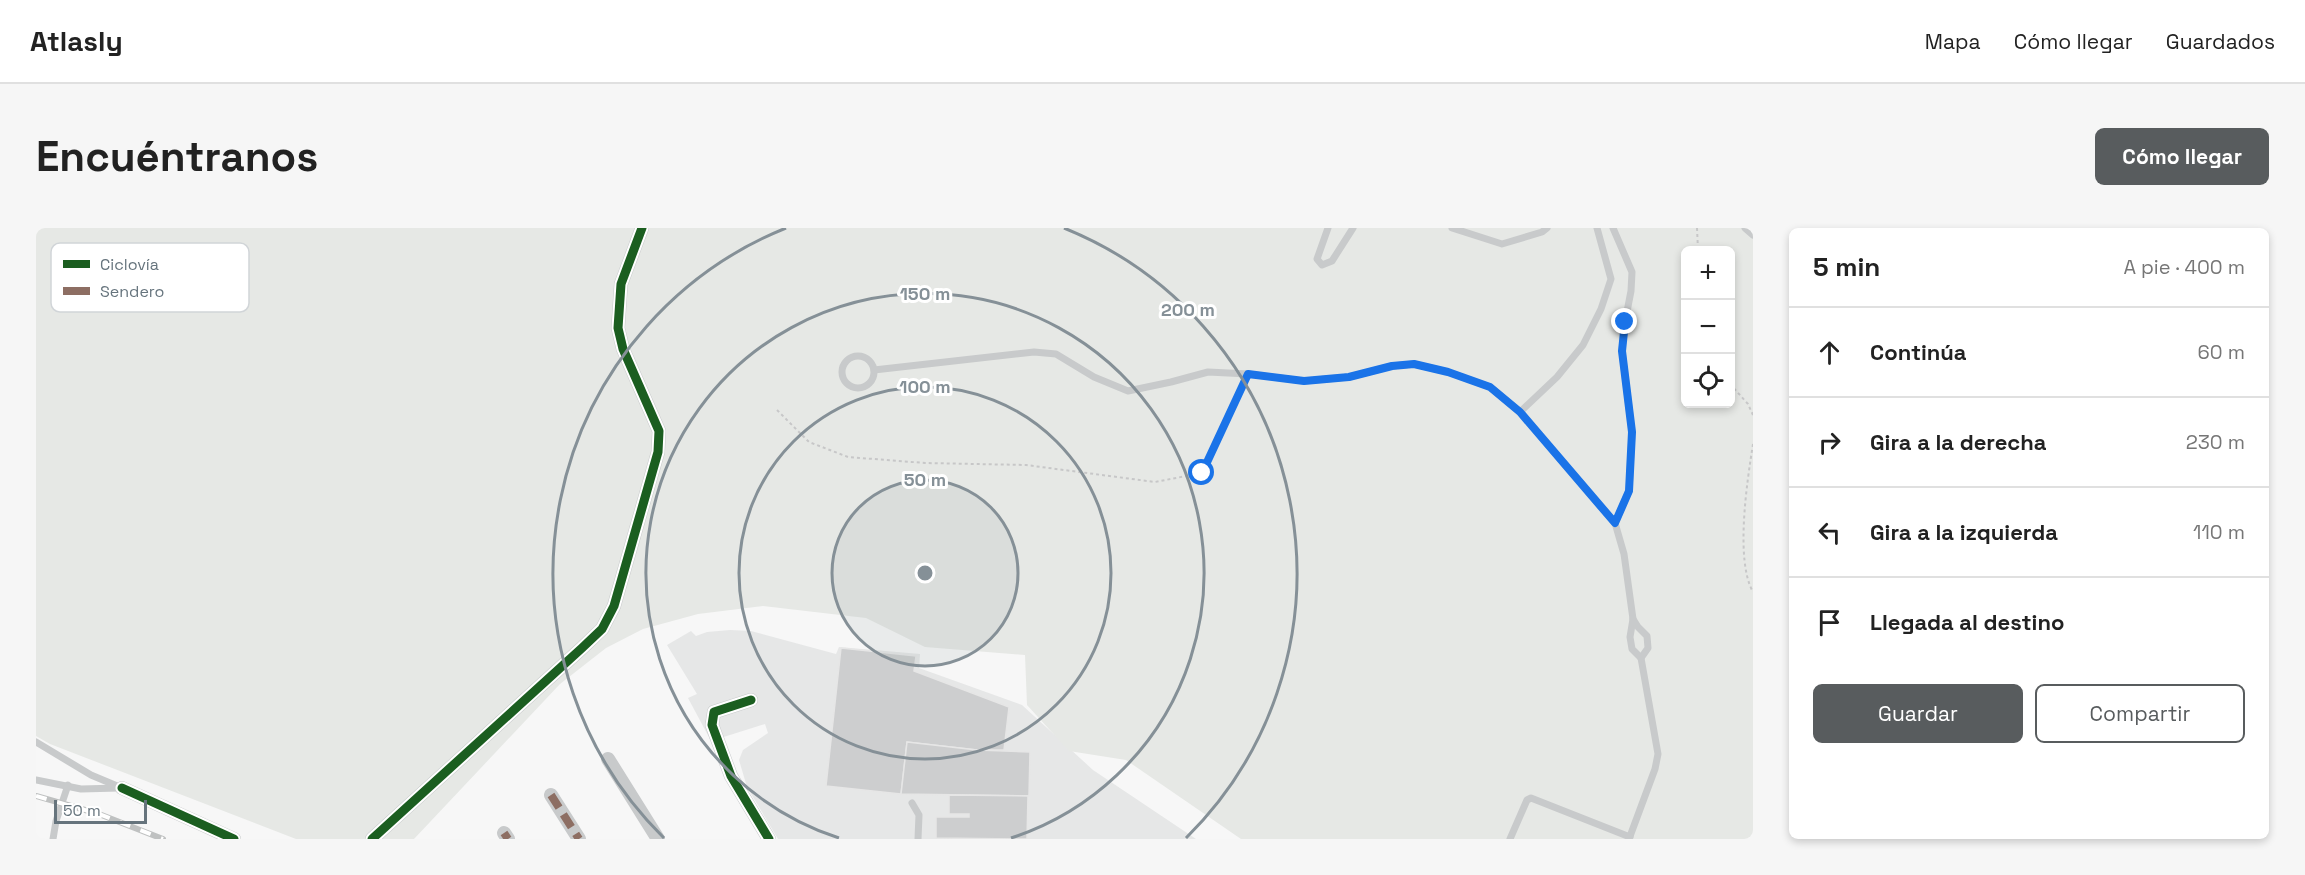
<!DOCTYPE html>
<html lang="es">
<head>
<meta charset="utf-8">
<style>
	body { margin:0; font-family:"Space Grotesk",sans-serif; background:#f6f6f6; color:#222 }
	.controls { position:absolute; right:18px; top:18px; display:grid; overflow:hidden; border-radius:9px; box-shadow:0 3px 9px #0003 }
	.controls button { width:54px; height:54px; display:grid; place-items:center; padding:0; border:0; border-bottom:2px solid #e0e0e0; background:#fff; color:#222; font:30px sans-serif }
	.scale { position:absolute; left:18px; bottom:15px; width:93px; box-sizing:border-box; padding-left:6px; border:3px solid #66747d; border-top:0; font-size:16px; line-height:21px; white-space:nowrap; color:#66747d; -webkit-text-stroke:4px #fff; paint-order:stroke }
	.stop { position:absolute; width:18px; height:18px; margin:-14px; border:4px solid #1a73e8; border-radius:50%; background:#fff }
	.stop.end { background:#1a73e8; border-color:#fff; box-shadow:0 2px 6px #0008 }
	.list { margin:0; padding:0; list-style:none }
	h2 { display:flex; justify-content:space-between; align-items:center; height:78px; margin:0; padding:0 24px; font-size:26px }
	h2 small { font-size:20px; font-weight:400; color:#767676 }
	.list li { display:grid; grid-template-columns:39px 1fr auto; gap:18px; align-items:center; box-sizing:border-box; height:90px; padding:0 24px; border-top:2px solid #e0e0e0 }
	.list b { display:block; font-size:22px; white-space:nowrap }
	.list em { font-size:20px; font-style:normal; color:#767676 }
	.actions { display:flex; gap:12px; padding:18px 24px }
	.actions a { flex:1; padding:14px 0; border:2px solid #585c5e; border-radius:9px; text-align:center; font-size:21px; color:#585c5e }
	.actions .main { background:#585c5e; color:#fff }
	.icon { flex:none; width:33px; height:33px; fill:none; stroke:currentColor; stroke-width:2; stroke-linecap:round; stroke-linejoin:round }
	.map { position:relative; flex:none; width:1717px; height:611px; overflow:hidden; border-radius:9px }
	header { display:flex; align-items:center; gap:36px; box-sizing:border-box; height:84px; padding:0 30px; background:#fff; border-bottom:2px solid #e0e0e0 }
	header strong { font-size:28px }
	nav { display:flex; gap:33px; margin-inline-start:auto; font-size:21px }
	.intro { display:flex; align-items:center; justify-content:space-between; box-sizing:border-box; height:144px; padding:0 36px }
	h1 { margin:0; font-size:42px }
	.button { padding:15px 27px; border-radius:9px; background:#585c5e; color:#fff; font-size:21px; font-weight:700 }
	main { display:flex; gap:36px; padding:0 36px }
	aside { flex:1; background:#fff; border-radius:9px; box-shadow:0 3px 9px #0003 }
	.map>svg:first-child { display:block }
</style>
</head>
<body>
<header>
<strong>Atlasly</strong>
<nav><a>Mapa</a><a>Cómo llegar</a><a>Guardados</a></nav>
</header>
<div class="intro"><h1>Encuéntranos</h1><a class="button">Cómo llegar</a></div>
<main>
<div class="map">
<svg width="1717" height="611" viewBox="0 0 1717 611">
	<rect width="100%" height="100%" fill="#f7f7f7"/>
	<polygon fill="#e6e7e7" points="694,402 715,403 800,426 803,419 884,426 883,440 986,477 1057,542 1160,611 742,611 711,559 703,532 707,522 732,505 729,496 675,513 652,470 661,466 631,417 655,403 660,408 671,404"/>
	<path fill="#e6e8e5" fill-rule="evenodd" d="M0 0H1717V611H1205L1090 532 1033 523 991 477 989 427 889 419 830 390 727 378 662 386 607 401 570 420 524 456 378 611H260L14 516 0 508ZM1650 22H1694V176H1650Z"/>
	<g fill="#cdcecf" stroke="#e6e6e6" stroke-width="1.5">
		<polygon points="805,420 880,428 878,443 973,479 968,522 941,522 871,514 865,566 790,558"/>
		<polygon points="871,514 941,522 994,524 993,568 865,566"/>
		<polygon points="913,567 992,568 991,611 900,610 900,589 933,589 933,586 913,586"/>
	</g>
	<g fill="none" stroke-linecap="round" stroke-linejoin="round">
		<g stroke="#c7c7c8" stroke-width="2" stroke-dasharray="3 3" stroke-linecap="butt">
			<polyline points="1661,0 1662,22"/>
			<polyline points="1694,156 1712,176 1717,187"/>
			<polyline points="741,182 773,214 812,229 889,235 990,237 1119,254 1166,245 1209,154"/>
			<path d="M1717 216C1711 254 1699 332 1717 364"/>
		</g>
		<g stroke="#c8cacb" stroke-width="7">
			<polyline points="1292,0 1281,31 1286,37 1296,33 1317,0"/>
			<polyline points="1416,0 1466,16 1506,4 1511,0"/>
			<polyline points="1577,0 1596,44 1595,63 1589,94 1586,123 1596,204 1593,263 1579,295"/>
			<polyline points="1709,0 1717,7"/>
			<circle cx="822" cy="144" r="16"/>
			<polyline points="838,142 998,124 1020,126 1058,149 1092,163 1135,154 1172,144 1212,146 1268,153 1313,149 1356,138 1378,136 1412,144 1454,159 1484,184 1579,295 1588,326 1597,391 1594,409 1596,421 1605,430 1622,526 1619,541 1593,611"/>
			<polyline points="1484,184 1521,149 1547,117 1565,81 1575,51 1561,0"/>
			<polyline points="1597,391 1602,399 1611,408 1612,420 1605,430"/>
			<polyline points="0,514 55,547 86,560"/>
			<polyline points="0,552 45,561 83,560"/>
			<polyline points="876,575 883,587 882,611"/>
			<polyline points="17,611 20,593 32,557"/>
			<polyline points="1474,611 1491,572 1495,570 1594,609"/>
		</g>
		<g stroke="#c8cacb" stroke-width="14">
			<polyline points="715,472 678,484 676,497 695,548 733,611"/>
			<polyline points="572,531 622,611"/>
			<polyline points="86,560 198,611"/>
			<polyline points="515,567 543,611"/>
			<polyline points="468,605 472,611"/>
			<polyline points="336,611 546,420 566,401 578,378 622,224 623,203 587,121 582,100 585,56 606,0"/>
		</g>
		<defs>
			<polyline id="rail" points="0,568 63,586 127,611"/>
		</defs>
		<use href="#rail" stroke="#bfc1c1" stroke-width="6"/>
		<use href="#rail" stroke="#fff" stroke-width="4" stroke-dasharray="11" stroke-linecap="butt"/>
		<g stroke="#8d6e63" stroke-width="8" stroke-dasharray="15 8" stroke-linecap="butt">
			<polyline points="515,567 543,611"/>
			<polyline points="468,605 472,611"/>
		</g>
		<defs>
			<g id="cycleway">
				<polyline points="715,472 678,484 676,497 695,548 733,611"/>
				<polyline points="86,560 198,611"/>
				<polyline points="336,611 546,420 566,401 578,378 622,224 623,203 587,121 582,100 585,56 606,0"/>
			</g>
		</defs>
		<use href="#cycleway" stroke="#fff" stroke-width="13"/>
		<use href="#cycleway" stroke="#1b5e20" stroke-width="9"/>
	</g>
	<g fill="none" stroke-linecap="round" stroke-linejoin="round">
		<polyline stroke="#1a73e8" stroke-width="8" points="1166,245 1212,146 1268,153 1313,149 1356,138 1378,136 1412,144 1454,159 1484,184 1579,295 1593,263 1596,204 1586,123 1589,94"/>
	</g>
	<circle cx="889" cy="345" r="93" fill="#859097" fill-opacity=".12"/>
	<g fill="none" stroke="#859097" stroke-width="3">
		<circle cx="889" cy="345" r="93"/>
		<circle cx="889" cy="345" r="186"/>
		<path d="M803 610A279 279 0 1 1 975 610"/>
		<path d="M628 610A372 372 0 0 1 750 0M1028 0A372 372 0 0 1 1150 610"/>
	</g>
	<rect x="15" y="15" width="198" height="69" rx="9" fill="#fff" stroke="#d1d5d8" stroke-width="1.5"/>
	<rect x="27" y="32" width="27" height="8" fill="#1b5e20"/>
	<rect x="27" y="59" width="27" height="8" fill="#8d6e63"/>
	<g font-size="16" fill="#66747d">
		<text x="64" y="42">Ciclovía</text>
		<text x="64" y="69">Sendero</text>
	</g>
	<circle cx="889" cy="345" r="9" fill="#859097" stroke="#fff" stroke-width="3"/>
	<g font-size="18" text-anchor="middle" font-weight="bold" fill="#859097" stroke="#fff" stroke-width="6" stroke-linejoin="round" paint-order="stroke">
		<text x="889" y="72">150 m</text>
		<text x="1152" y="88">200 m</text>
		<text x="889" y="165">100 m</text>
		<text x="889" y="258">50 m</text>
	</g>
</svg>
<div class="controls">
<button>+</button>
<button>−</button>
<button><svg class="icon" aria-label="locate" viewBox="0 0 24 24"><circle cx="12" cy="12" r="6"/><path d="M12 2v4M12 18v4M2 12h4M18 12h4"/></svg></button>
</div>
<div class="scale">50 m</div>
<div class="stop" style="left:1166px;top:245px"></div>
<div class="stop end" style="left:1589px;top:94px"></div>
</div>
<aside>
<h2>5 min<small>A pie · 400 m</small></h2>
<ul class="list">
<li><svg class="icon" aria-label="ahead" viewBox="0 0 24 24"><path d="M12 20V5M6 11l6-6 6 6"/></svg><div><b>Continúa</b></div><em>60 m</em></li>
<li><svg class="icon" aria-label="right" viewBox="0 0 24 24"><path d="M7 20v-9h11M14 6l5 5-5 5"/></svg><div><b>Gira a la derecha</b></div><em>230 m</em></li>
<li><svg class="icon" aria-label="left" viewBox="0 0 24 24"><path d="M17 20v-9H6M10 6l-5 5 5 5"/></svg><div><b>Gira a la izquierda</b></div><em>110 m</em></li>
<li><svg class="icon" aria-label="arrive" viewBox="0 0 24 24"><path d="M6 21V4h12l-3 4 3 4H6"/></svg><div><b>Llegada al destino</b></div></li>
</ul>
<div class="actions"><a class="main">Guardar</a><a>Compartir</a></div>
</aside>
</main>
</body>
</html>
